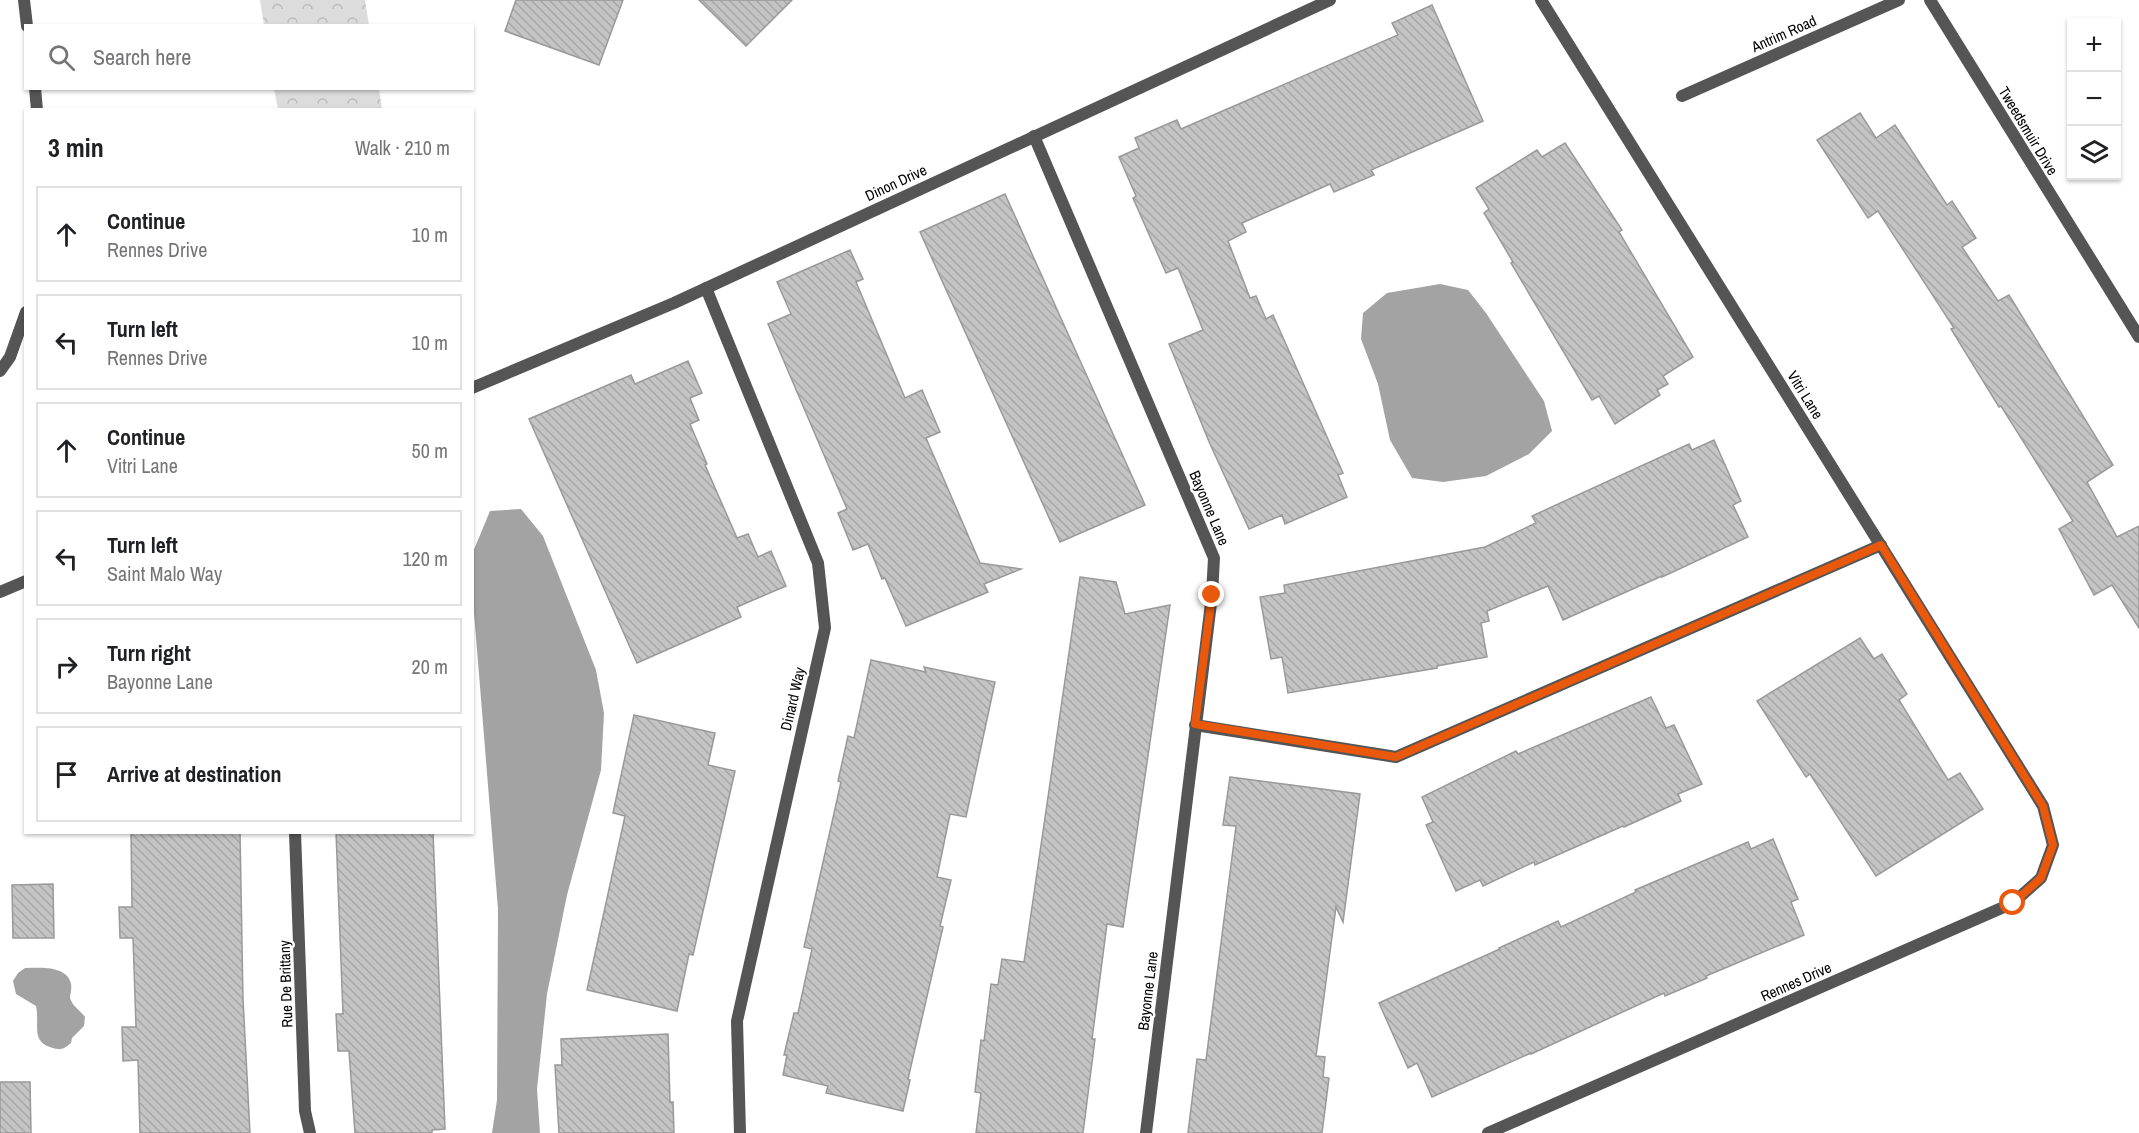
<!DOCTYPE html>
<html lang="en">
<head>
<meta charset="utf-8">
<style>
	body { margin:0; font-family:"Archivo Narrow",sans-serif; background:#f2f2f2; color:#202124 }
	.controls { position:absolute; right:18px; top:18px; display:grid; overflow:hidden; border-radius:0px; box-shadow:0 2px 4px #0004 }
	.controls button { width:54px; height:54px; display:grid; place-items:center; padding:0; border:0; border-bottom:2px solid #e0e0e0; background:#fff; color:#202124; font:30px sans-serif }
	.stop { position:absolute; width:18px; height:18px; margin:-14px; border:4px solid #ea580c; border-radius:50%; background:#fff }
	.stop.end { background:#ea580c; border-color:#fff; box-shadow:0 2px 6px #0008 }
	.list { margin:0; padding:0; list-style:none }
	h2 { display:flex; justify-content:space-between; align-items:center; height:78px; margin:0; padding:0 24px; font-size:26px }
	h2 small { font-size:20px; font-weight:400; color:#757577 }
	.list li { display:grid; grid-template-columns:39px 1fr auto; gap:18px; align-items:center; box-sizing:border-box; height:96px; margin:0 12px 12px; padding:0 12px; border:2px solid #e0e0e0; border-radius:0px }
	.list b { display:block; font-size:22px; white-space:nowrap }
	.list p { margin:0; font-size:20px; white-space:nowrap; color:#757577 }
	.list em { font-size:20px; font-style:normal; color:#757577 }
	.icon { flex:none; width:33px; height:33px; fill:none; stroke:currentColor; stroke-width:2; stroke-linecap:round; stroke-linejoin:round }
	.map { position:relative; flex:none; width:2139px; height:1133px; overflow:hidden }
	.search { position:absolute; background:#fff; box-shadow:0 2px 4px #0004; left:24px; top:24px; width:450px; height:66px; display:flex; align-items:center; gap:15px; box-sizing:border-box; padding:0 21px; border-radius:0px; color:#757577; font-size:22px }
	.panel { position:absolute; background:#fff; box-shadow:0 2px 4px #0004; left:24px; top:108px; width:450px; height:726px; border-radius:0px }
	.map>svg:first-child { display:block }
</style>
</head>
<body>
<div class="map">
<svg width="2139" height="1133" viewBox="0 0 2139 1133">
	<defs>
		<pattern id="forest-crowns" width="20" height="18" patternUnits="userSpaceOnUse" patternTransform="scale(1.5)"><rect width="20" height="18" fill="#dcdcdc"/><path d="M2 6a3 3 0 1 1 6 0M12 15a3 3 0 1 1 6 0" fill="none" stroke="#bbb"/></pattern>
		<pattern id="building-back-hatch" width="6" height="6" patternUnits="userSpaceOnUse" patternTransform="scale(1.5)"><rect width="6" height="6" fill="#c4c4c4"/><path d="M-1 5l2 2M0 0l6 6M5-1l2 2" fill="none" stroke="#a7a7a7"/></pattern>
	</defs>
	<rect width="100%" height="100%" fill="#fff"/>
	<g fill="url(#forest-crowns)">
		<polygon points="260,0 365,0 369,25 264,25"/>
		<polygon points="274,89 379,89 382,109 278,109"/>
	</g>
	<g fill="#a3a3a3">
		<polygon points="1440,284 1468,290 1486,313 1544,401 1552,431 1529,454 1486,476 1443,482 1412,478 1390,440 1378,384 1361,339 1363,313 1387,293"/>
		<polygon points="521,509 543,536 596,670 604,713 601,770 567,895 547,994 537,1089 540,1133 492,1133 497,1100 498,909 473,600 473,552 490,511"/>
		<path d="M25 968C39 968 67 965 71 984 72 989 70 994 70 998 72 1006 81 1011 85 1017L84 1026 72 1038 71 1043C65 1048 61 1051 53 1048 30 1042 40 1025 36 1006L16 994 13 981 18 973Z"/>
	</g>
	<g fill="url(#building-back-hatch)" stroke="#999" stroke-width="1.5">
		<polygon points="516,0 623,0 599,65 505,31"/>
		<polygon points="699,0 792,0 746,46"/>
		<polygon points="1432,5 1483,121 1371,170 1374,175 1334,192 1330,184 1242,223 1246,232 1228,241 1250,298 1256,296 1266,319 1273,315 1343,473 1338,475 1347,497 1285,524 1282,515 1249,529 1210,444 1169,344 1203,330 1178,268 1166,273 1133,198 1136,196 1119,157 1139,148 1135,138 1177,120 1181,129 1398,35 1392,23"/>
		<polygon points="1860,113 1876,138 1895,125 1947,205 1952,201 1976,238 1962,247 1998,301 2009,295 2113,465 2087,482 2117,537 2139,526 2139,628 2112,585 2094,595 2059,529 2073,521 2001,406 1999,407 1951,329 1954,328 1878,211 1868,218 1817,140"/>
		<polygon points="1565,143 1622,230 1619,232 1693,357 1663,376 1668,384 1657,390 1660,395 1615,424 1599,396 1592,400 1511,263 1513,262 1484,213 1489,209 1476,188 1537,150 1542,157"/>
		<polygon points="1005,194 1145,505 1060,542 920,232"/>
		<polygon points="850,250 863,279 856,282 905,398 922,390 940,432 926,438 980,563 1021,569 984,584 988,592 906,626 885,578 882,579 868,544 853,550 838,513 847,509 768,324 791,314 777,282"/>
		<polygon points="688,361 702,393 690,398 699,420 690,424 707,464 705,465 737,538 748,534 758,557 771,551 786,586 737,607 741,617 637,663 529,419 631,375 635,384"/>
		<polygon points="1714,440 1741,501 1733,505 1748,537 1662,577 1662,576 1563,620 1548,586 1487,611 1489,621 1481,623 1487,657 1437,666 1437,668 1288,693 1282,657 1271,659 1260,597 1285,593 1284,585 1485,547 1536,523 1532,516 1689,444 1692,450"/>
		<polygon points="1080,577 1116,582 1125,614 1170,605 1123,927 1107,924 1092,1039 1095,1039 1083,1133 976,1133 981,1093 975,1092 981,1040 984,1041 991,984 998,985 1002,959 1024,962"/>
		<polygon points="1860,638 1874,659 1882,654 1907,694 1899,700 1948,780 1960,773 1983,809 1876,876 1810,774 1806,777 1757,701"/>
		<polygon points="871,660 926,672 924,667 995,682 966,817 950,814 937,877 951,880 940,926 943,927 908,1079 910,1080 903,1111 826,1093 828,1086 783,1075 787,1055 784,1055 794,1013 798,1013 812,949 804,947 841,782 838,781 848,736 854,738"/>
		<polygon points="1651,697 1666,728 1674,725 1702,784 1678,794 1681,801 1624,827 1623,826 1535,865 1534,862 1483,886 1480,880 1456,891 1426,825 1433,822 1422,797 1516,751 1518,754"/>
		<polygon points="634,715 715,733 708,765 735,771 693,955 689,954 677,1011 587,990 625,816 613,813"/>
		<polygon points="1230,777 1360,794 1343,922 1336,907 1316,1056 1325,1057 1323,1077 1329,1078 1322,1133 1188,1133 1197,1059 1206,1060 1236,826 1223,825"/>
		<polygon points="131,832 240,832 243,999 250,1133 140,1133 138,1060 123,1061 122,1027 136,1027 133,938 120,938 119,907 132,907"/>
		<polygon points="336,832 433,832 445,1129 432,1130 432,1133 355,1133 349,1051 338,1051 336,1014 343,1014"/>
		<polygon points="1773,839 1798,899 1791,902 1804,935 1706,976 1707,978 1665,996 1664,993 1531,1054 1531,1053 1432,1097 1417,1063 1408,1068 1379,1003 1500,949 1499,948 1558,921 1561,927 1636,892 1635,890 1748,842 1751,849"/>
		<polygon points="53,884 54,938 13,938 12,885"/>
		<polygon points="668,1034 670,1102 673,1102 674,1133 559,1133 555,1065 562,1065 561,1039"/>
		<polygon points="0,1082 30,1082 31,1133 0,1133"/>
	</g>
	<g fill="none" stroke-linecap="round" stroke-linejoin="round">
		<g stroke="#555" stroke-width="12">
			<polyline points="24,0 27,26"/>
			<polyline points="1930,0 2139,337"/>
			<polyline points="35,88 37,110"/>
			<polyline points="1682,96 1899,0"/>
			<polyline points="1034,136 1214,558 1212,595 1146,1133"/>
			<polyline points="706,288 818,563 825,628 737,1021 740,1133"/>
			<polyline points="0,371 10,357 26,312"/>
			<polyline points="472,388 674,303 1330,0"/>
			<polyline points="0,592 26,581"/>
			<polyline points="1195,725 1396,757 1881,545"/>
			<polyline points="295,832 305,1111 310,1133"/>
			<polyline points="1488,1133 2013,903 2041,878 2053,845 2043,806 1541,0"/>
		</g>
	</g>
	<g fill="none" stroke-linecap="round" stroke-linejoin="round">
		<polyline stroke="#ea580c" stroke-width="8" points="1212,595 1195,724 1396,757 1881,545 2043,806 2053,845 2041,878 2013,903"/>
	</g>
	<g text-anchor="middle" stroke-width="5" stroke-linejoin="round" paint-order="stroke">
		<g font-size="15" fill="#000" stroke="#fff">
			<text transform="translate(1784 34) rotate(-24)" y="5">Antrim Road</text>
			<text transform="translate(2028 131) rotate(59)" y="5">Tweedsmuir Drive</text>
			<text transform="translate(896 183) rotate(-25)" y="5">Dinon Drive</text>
			<text transform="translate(1805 395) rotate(58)" y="5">Vitri Lane</text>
			<text transform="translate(1209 508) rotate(67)" y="5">Bayonne Lane</text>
			<text transform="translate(793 699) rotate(-77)" y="5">Dinard Way</text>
			<text transform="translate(1796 982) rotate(-24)" y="5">Rennes Drive</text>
			<text transform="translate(286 984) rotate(-92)" y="5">Rue De Brittany</text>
			<text transform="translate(1148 991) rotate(-83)" y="5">Bayonne Lane</text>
		</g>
	</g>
</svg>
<div class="controls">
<button>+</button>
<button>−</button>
<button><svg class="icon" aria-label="layers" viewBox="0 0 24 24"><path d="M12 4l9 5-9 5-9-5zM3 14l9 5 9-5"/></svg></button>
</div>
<div class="stop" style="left:2013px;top:903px"></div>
<div class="stop end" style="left:1212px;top:595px"></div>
<div class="search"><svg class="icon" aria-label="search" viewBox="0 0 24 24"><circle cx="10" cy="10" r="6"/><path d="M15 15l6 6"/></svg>Search here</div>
<section class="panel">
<h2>3 min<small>Walk · 210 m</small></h2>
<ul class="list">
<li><svg class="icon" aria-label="ahead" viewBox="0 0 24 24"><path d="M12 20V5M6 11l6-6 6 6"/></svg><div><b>Continue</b><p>Rennes Drive</p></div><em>10 m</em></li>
<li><svg class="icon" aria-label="left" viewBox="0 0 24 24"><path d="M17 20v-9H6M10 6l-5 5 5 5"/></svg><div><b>Turn left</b><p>Rennes Drive</p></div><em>10 m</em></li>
<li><svg class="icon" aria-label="ahead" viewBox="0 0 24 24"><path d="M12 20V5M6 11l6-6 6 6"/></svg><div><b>Continue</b><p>Vitri Lane</p></div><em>50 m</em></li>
<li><svg class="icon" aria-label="left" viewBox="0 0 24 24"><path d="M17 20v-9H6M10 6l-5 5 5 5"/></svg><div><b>Turn left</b><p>Saint Malo Way</p></div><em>120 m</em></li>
<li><svg class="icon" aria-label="right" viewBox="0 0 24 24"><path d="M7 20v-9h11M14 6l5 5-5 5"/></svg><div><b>Turn right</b><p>Bayonne Lane</p></div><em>20 m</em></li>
<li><svg class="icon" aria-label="arrive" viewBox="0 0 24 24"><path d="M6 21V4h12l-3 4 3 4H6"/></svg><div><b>Arrive at destination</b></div></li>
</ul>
</section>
</div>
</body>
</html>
